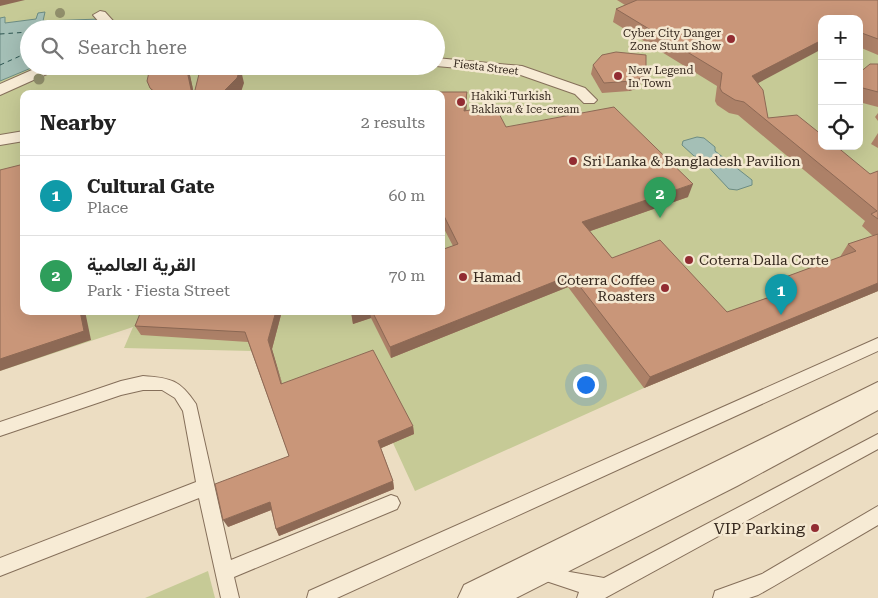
<!DOCTYPE html>
<html lang="en">
<head>
<meta charset="utf-8">
<style>
	body { margin:0; font-family:"Roboto Serif",Vazirmatn,serif; background:#f6f6f6; color:#222 }
	.controls { position:absolute; right:15px; top:15px; display:grid; overflow:hidden; border-radius:10px; box-shadow:0 5px 20px #0002 }
	.controls button { width:45px; height:45px; display:grid; place-items:center; padding:0; border:0; border-bottom:1px solid #e0e0e0; background:#fff; color:#222; font:25px sans-serif }
	.you { position:absolute; left:585px; top:384px; width:18px; height:18px; margin:-12px; border:4px solid #fff; border-radius:50%; background:#1a73e8; box-shadow:0 0 0 8px #1a73e833 }
	.badge { display:grid; place-items:center; width:32px; height:32px; border-radius:50%; background:#922c32; color:#fff; font-size:16px; font-weight:700 }
	.pin { position:absolute; translate:-50% -41px; filter:drop-shadow(0 1px 2px #0008) }
	.pin::after { content:''; position:absolute; top:26px; width:18px; height:15px; background:inherit; clip-path:polygon(0 0,100% 0,50% 100%) }
	.list { margin:0; padding:0; list-style:none }
	h2 { display:flex; justify-content:space-between; align-items:center; height:65px; margin:0; padding:0 20px; font-size:21px }
	h2 small { font-size:16px; font-weight:400; color:#767676 }
	.list li { display:grid; grid-template-columns:32px 1fr auto; gap:15px; align-items:center; box-sizing:border-box; height:80px; padding:0 20px; border-top:1px solid #e0e0e0 }
	.list b { display:block; font-size:19px; white-space:nowrap }
	.list p { margin:0; font-size:16px; white-space:nowrap; color:#767676 }
	.list em { font-size:16px; font-style:normal; color:#767676 }
	.icon { flex:none; width:28px; height:28px; fill:none; stroke:currentColor; stroke-width:2; stroke-linecap:round; stroke-linejoin:round }
	.map { position:relative; flex:none; width:878px; height:598px; overflow:hidden }
	.search { position:absolute; background:#fff; box-shadow:0 5px 20px #0002; left:20px; top:20px; width:425px; height:55px; display:flex; align-items:center; gap:12px; box-sizing:border-box; padding:0 18px; border-radius:28px; color:#767676; font-size:19px }
	.panel { position:absolute; background:#fff; box-shadow:0 5px 20px #0002; left:20px; top:90px; width:425px; height:225px; border-radius:10px }
	.map>svg:first-child { display:block }
</style>
</head>
<body>
<div class="map">
<svg width="878" height="598" viewBox="0 0 878 598">
	<rect width="100%" height="100%" fill="#ecddc2"/>
	<g fill="#c6ca96" fill-rule="evenodd">
		<path d="M0 0H878V291L644 388 415 491 393 443 299 484 252 351 124 348 133 327 0 371ZM822 19H859V146H822ZM29 29H436V66H29ZM24 94H441V311H24Z"/>
		<polygon points="208,571 215,598 145,598"/>
	</g>
	<g fill="#a4bfb6" stroke="#6c8c83">
		<polygon points="45,12 43,21 100,19 91,29 29,29 29,66 36,66 0,81 0,18 5,17 5,23 36,19 38,13"/>
		<polygon points="697,137 704,138 715,147 715,151 752,180 752,185 737,190 729,189 699,157 694,156 682,145 683,141"/>
	</g>
	<g fill="none" stroke-linecap="round" stroke-linejoin="round">
		<g stroke="#2d5550" stroke-width="1" stroke-dasharray="4.5 4" stroke-linecap="butt">
			<polyline points="0,34 29,32"/>
			<polyline points="0,65 29,52"/>
		</g>
		<defs>
			<g id="service">
				<polygon points="878,338 878,351 337,598 307,598 309,591"/>
				<path d="M143 376C171 378 180 380 196 404L231 560 391 495 397 497 400 503 397 509 234 577 239 598H221L199 498 0 576V558L196 482 183 411 175 398 162 390H143L121 395 0 436V422L121 381Z"/>
				<polygon points="878,434 878,449 605,598 577,598 579,592 534,577 531,571 534,565 540,562 570,572 604,578"/>
				<polygon points="878,506 878,525 774,586 758,595 749,598 713,598 715,591 762,574"/>
			</g>
			<g id="pedestrian">
				<polygon points="100,11 105,12 115,23 110,29 95,29 100,23 93,15"/>
				<polygon points="436,58 522,66 585,88 597,100 594,103 584,103 575,94 515,73 436,66"/>
				<polygon points="41,66 60,66 58,69 0,95 0,84"/>
				<polygon points="24,131 24,141 0,145 0,135"/>
			</g>
			<polygon id="tertiary" points="878,382 878,410 737,486 516,598 458,598 464,585"/>
		</defs>
		<use href="#service" stroke="#856f5a" stroke-width="2"/>
		<use href="#pedestrian" stroke="#856f5a" stroke-width="2"/>
		<use href="#tertiary" stroke="#856f5a" stroke-width="2"/>
		<use href="#service" fill="#f7ebd5" fill-rule="evenodd"/>
		<use href="#pedestrian" fill="#f7ebd5" fill-rule="evenodd"/>
		<use href="#tertiary" fill="#f7ebd5" fill-rule="evenodd"/>
	</g>
	<g fill="#92906c">
		<circle cx="60" cy="13" r="5"/>
		<circle cx="39" cy="79" r="5.5"/>
	</g>
	<g fill="#ad8168">
		<polygon points="617,0 878,0 878,55 859,47 859,19 758,83 768,118 870,174 878,171 878,291 644,388 568,287 391,358 371,318 353,324 351,311 441,311 453,246 441,223 441,94 467,92 466,111 506,127 688,197 590,231 612,258 727,312 775,295 772,292 780,279 840,257 848,244 873,236 862,226 865,221 738,115 729,113 717,105 715,101 717,86 613,22 616,9 625,5"/>
		<polygon points="878,64 878,107 859,102 859,73"/>
		<polygon points="593,65 646,72 643,81 636,89 629,91 602,93 591,74"/>
		<polygon points="154,66 188,66 194,94 153,94 147,81"/>
		<polygon points="878,113 878,121 875,117"/>
		<polygon points="878,133 878,148 871,144"/>
		<polygon points="282,311 272,349 282,384 413,426 414,434 381,448 393,481 394,489 279,536 276,529 271,510 228,527 289,456 248,342 141,335 135,326"/>
	</g>
	<g fill="#8d6955">
		<polygon points="0,0 25,0 0,6"/>
		<polygon points="822,40 822,49 747,89 752,76"/>
		<polygon points="186,66 188,66 194,94 192,94"/>
		<polygon points="240,66 244,83 241,92 239,94 221,94"/>
		<polygon points="646,72 643,81 636,89 629,91 632,81"/>
		<polygon points="467,92 467,105 464,124 464,111"/>
		<polygon points="693,184 688,197 579,235 582,222"/>
		<polygon points="571,275 568,287 391,358 390,347"/>
		<polygon points="878,283 878,291 644,388 650,377"/>
		<polygon points="80,311 85,311 91,340 0,371 0,359"/>
		<polygon points="276,311 282,311 272,349 285,393 268,340"/>
		<polygon points="354,311 370,311 371,318 353,324 351,312"/>
		<polygon points="413,426 414,434 379,449 378,441"/>
		<polygon points="393,481 394,489 279,536 276,529"/>
		<polygon points="270,502 274,509 228,527 223,520"/>
	</g>
	<g fill="#c99679" stroke="#8d6955">
		<polygon points="637,0 878,0 878,39 859,32 859,19 822,19 822,40 752,76 763,90 768,118 797,115 822,135 822,146 836,146 870,174 878,171 878,219 871,214 877,211 744,102 735,100 722,92 720,88 722,73 616,9"/>
		<polygon points="616,52 646,55 646,72 639,79 632,81 604,83 593,65 602,55"/>
		<polygon points="870,64 878,64 878,92 859,87 859,73"/>
		<polygon points="154,66 186,66 192,94 157,94 150,88 147,81 149,72"/>
		<polygon points="201,66 240,66 240,69 237,78 221,94 194,94"/>
		<polygon points="412,92 467,92 464,111 495,106 506,127 614,107 693,184 582,222 612,258 660,240 727,312 790,290 780,279 856,251 848,244 878,234 878,283 650,377 571,275 390,347 372,311 441,311 441,250 458,244 441,210 441,94 412,94"/>
		<polygon points="24,164 24,311 80,311 84,331 0,359 0,170"/>
		<polygon points="141,311 276,311 268,340 281,384 373,350 413,426 378,441 393,481 276,529 270,502 223,520 215,484 289,456 245,332 135,326"/>
	</g>
	<g fill="#922c32" stroke="#f4e8d1" stroke-width="2">
		<circle cx="731" cy="39" r="5"/>
		<circle cx="618" cy="76" r="5"/>
		<circle cx="461" cy="102" r="5"/>
		<circle cx="573" cy="161" r="5"/>
		<circle cx="689" cy="260" r="5"/>
		<circle cx="463" cy="277" r="5"/>
		<circle cx="665" cy="288" r="5"/>
		<circle cx="815" cy="528" r="5"/>
	</g>
	<g text-anchor="middle" stroke-width="5" stroke-linejoin="round" paint-order="stroke">
		<g font-size="11" fill="#35281e" stroke="#f4e8d1" text-anchor="start">
			<text x="721" y="37" text-anchor="end">Cyber City Danger<tspan x="721" dy="13">Zone Stunt Show</tspan></text>
			<text x="628" y="74">New Legend<tspan x="628" dy="13">In Town</tspan></text>
			<text x="471" y="100">Hakiki Turkish<tspan x="471" dy="13">Baklava &amp; Ice-cream</tspan></text>
		</g>
		<g font-size="11" fill="#35281e" stroke="#f4e8d1">
			<text transform="translate(486 67) rotate(7)" y="4">Fiesta Street</text>
		</g>
		<g font-size="14" fill="#35281e" stroke="#f4e8d1" text-anchor="start">
			<text x="583" y="166">Sri Lanka &amp; Bangladesh Pavilion</text>
			<text x="699" y="265">Coterra Dalla Corte</text>
			<text x="473" y="282">Hamad</text>
			<text x="655" y="285" text-anchor="end">Coterra Coffee<tspan x="655" dy="16">Roasters</tspan></text>
		</g>
		<g font-size="16" fill="#35281e" stroke="#f4e8d1" text-anchor="end">
			<text x="805" y="534">VIP Parking</text>
		</g>
	</g>
</svg>
<div class="controls">
<button>+</button>
<button>−</button>
<button><svg class="icon" aria-label="locate" viewBox="0 0 24 24"><circle cx="12" cy="12" r="6"/><path d="M12 2v4M12 18v4M2 12h4M18 12h4"/></svg></button>
</div>
<div class="you"></div>
<div class="pin badge" style="left:781px;top:315px;background:#0f9aa8">1</div>
<div class="pin badge" style="left:660px;top:218px;background:#2e9e5b">2</div>
<div class="search"><svg class="icon" aria-label="search" viewBox="0 0 24 24"><circle cx="10" cy="10" r="6"/><path d="M15 15l6 6"/></svg>Search here</div>
<section class="panel">
<h2>Nearby<small>2 results</small></h2>
<ul class="list">
<li><span class="badge" style="background:#0f9aa8">1</span><div><b>Cultural Gate</b><p>Place</p></div><em>60 m</em></li>
<li><span class="badge" style="background:#2e9e5b">2</span><div><b>القرية العالمية</b><p>Park · Fiesta Street</p></div><em>70 m</em></li>
</ul>
</section>
</div>
</body>
</html>
